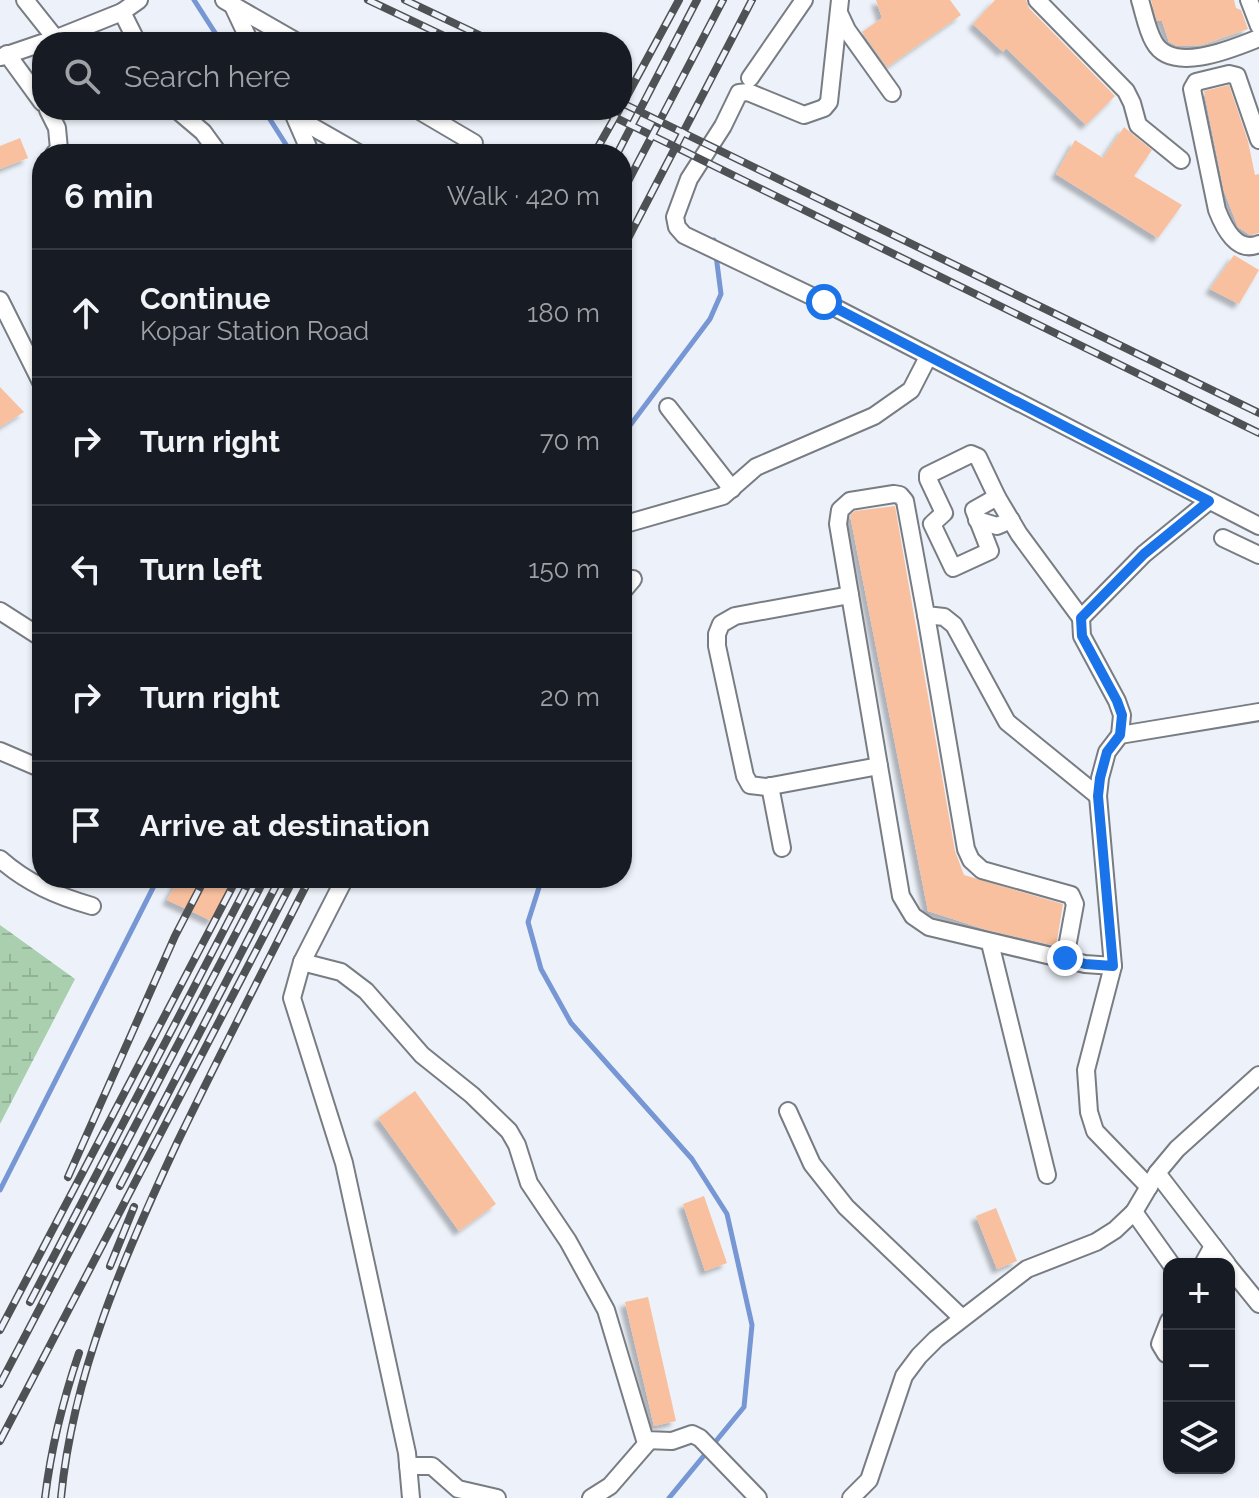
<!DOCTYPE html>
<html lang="en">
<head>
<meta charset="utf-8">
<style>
	body { margin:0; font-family:Raleway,sans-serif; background:#20242c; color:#f1f3f6 }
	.controls { position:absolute; right:24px; bottom:24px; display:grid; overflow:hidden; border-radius:16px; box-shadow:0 2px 6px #0004 }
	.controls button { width:72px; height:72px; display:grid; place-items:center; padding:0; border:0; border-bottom:2px solid #363941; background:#171b24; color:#f1f3f6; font:40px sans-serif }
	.stop { position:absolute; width:24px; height:24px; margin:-18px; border:6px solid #1a73e8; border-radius:50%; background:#fff }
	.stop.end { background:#1a73e8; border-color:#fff; box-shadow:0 2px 8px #0008 }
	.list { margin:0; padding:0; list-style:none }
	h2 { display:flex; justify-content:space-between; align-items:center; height:104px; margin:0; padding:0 32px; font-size:34px }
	h2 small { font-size:26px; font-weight:400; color:#9ea1a6 }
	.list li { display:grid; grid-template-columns:52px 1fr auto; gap:24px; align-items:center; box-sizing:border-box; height:128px; padding:0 32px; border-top:2px solid #363941 }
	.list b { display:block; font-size:30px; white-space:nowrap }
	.list p { margin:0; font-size:26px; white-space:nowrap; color:#9ea1a6 }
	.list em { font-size:26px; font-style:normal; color:#9ea1a6 }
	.icon { flex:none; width:44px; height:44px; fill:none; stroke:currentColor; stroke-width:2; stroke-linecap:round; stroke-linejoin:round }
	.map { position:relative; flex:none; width:1259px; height:1498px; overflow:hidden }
	.search { position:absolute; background:#171b24; box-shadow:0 2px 6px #0004; left:32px; top:32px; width:600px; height:88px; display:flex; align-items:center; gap:20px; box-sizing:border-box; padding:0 28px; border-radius:32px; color:#9ea1a6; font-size:30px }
	.panel { position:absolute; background:#171b24; box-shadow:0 2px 6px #0004; left:32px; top:144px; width:600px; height:744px; border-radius:32px }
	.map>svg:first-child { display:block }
</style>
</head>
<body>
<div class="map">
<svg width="1259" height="1498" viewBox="0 0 1259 1498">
	<defs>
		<pattern id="wetland-marsh" width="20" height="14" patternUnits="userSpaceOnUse" patternTransform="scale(2)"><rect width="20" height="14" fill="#a9cfae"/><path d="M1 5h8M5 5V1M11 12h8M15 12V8" fill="none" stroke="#92b296"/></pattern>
		<filter id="shadow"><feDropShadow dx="-5" dy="5" stdDeviation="2" flood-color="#0004"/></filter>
	</defs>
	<rect width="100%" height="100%" fill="#edf2fa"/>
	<polygon fill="url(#wetland-marsh)" points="0,925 75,979 0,1124"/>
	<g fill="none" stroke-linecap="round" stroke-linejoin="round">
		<g stroke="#7796d4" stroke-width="5">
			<polyline points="194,0 221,42"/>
			<polyline points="264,110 292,154"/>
			<polyline points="622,436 710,319 721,294 714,240"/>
			<polyline points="542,878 528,922 541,969 571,1023 692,1159 727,1214 752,1325 744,1407 669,1498"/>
			<polyline points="0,1190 158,878"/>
		</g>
	</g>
	<g fill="#f8c09e" filter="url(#shadow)">
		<polygon points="876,0 950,0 961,15 887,67 862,32 882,18"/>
		<polygon points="995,0 1026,0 1029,8 1115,96 1086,125 1006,48 1003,52 973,24"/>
		<polygon points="1151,0 1234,0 1236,8 1241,10 1248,29 1202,45 1177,46 1169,42 1162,21 1157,21"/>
		<polygon points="1229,85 1248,141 1255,175 1259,174 1259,233 1250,235 1238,227 1224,191 1204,91"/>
		<polygon points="1124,127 1152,150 1134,176 1182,205 1158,238 1056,174 1075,140 1103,158"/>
		<polygon points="20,138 28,158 0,169 0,146"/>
		<polygon points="1234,255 1259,270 1239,304 1210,289"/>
		<polygon points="0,387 24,412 0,427"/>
		<polygon points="895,506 955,851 964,875 1063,904 1056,946 987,930 928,911 850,515 855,511"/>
		<polygon points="179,878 235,878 212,921 167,900"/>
		<polygon points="415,1091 496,1204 459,1231 378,1118"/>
		<polygon points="704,1196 727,1263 705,1271 683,1204"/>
		<polygon points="996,1208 1017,1261 997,1269 976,1216"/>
		<polygon points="648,1297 676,1421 654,1426 625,1302"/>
	</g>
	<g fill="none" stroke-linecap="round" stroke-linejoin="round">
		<defs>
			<g id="minor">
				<polyline points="25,0 56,39"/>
				<polyline points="224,0 297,42"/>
				<polyline points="840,0 829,102 824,108 804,115 748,92 739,93 723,126 689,179 675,217 677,227 684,235 824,302 1259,526"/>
				<polyline points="1037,0 1126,91 1132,103 1138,125 1181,160"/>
				<path d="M1140 0C1144 13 1147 30 1154 42 1172 75 1234 48 1259 38"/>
				<polyline points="1249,0 1259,26"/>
				<polyline points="233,6 250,42"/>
				<polyline points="122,12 137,42"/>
				<polyline points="840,15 847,30 892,93"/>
				<polyline points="47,42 122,12 139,0"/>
				<polyline points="7,54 42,102"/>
				<polyline points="1,57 42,43"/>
				<polyline points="750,78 804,0"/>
				<polyline points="48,110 57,128 59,149 54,154"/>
				<polyline points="177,110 203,132 219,154"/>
				<polyline points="418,110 474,143"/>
				<polyline points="294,115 311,154"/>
				<polyline points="297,118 360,154"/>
				<path d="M1259 140 1237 76 1229 74 1196 82 1192 89 1217 210C1224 228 1237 254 1259 244"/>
				<polyline points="0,300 42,384"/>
				<polyline points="668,407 732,489"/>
				<polygon points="971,454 978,457 997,497 974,510 990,551 953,568 932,524 944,513 928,479 928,475"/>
				<polyline points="997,497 1019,534 1081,618"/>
				<polyline points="977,520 997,526 1011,520"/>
				<polyline points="622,525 723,496 756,467 874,416 911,390 928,357"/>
				<polyline points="1223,538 1259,555"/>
				<polyline points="622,592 633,579"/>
				<polyline points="850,595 735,616 721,624 717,634 717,646 745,776 750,785 766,787 879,766"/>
				<polyline points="0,611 42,638"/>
				<polyline points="926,615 966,849 971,860 982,870 1071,895 1075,904 1065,958"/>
				<polyline points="1120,735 1259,712"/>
				<polyline points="0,751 42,769"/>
				<polyline points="770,786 782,848"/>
				<polyline points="1098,796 1007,722 954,625 944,617 926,615 905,501 900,495 894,494 850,501 840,510 838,524 901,896 913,916 929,927 1085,964 1113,966"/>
				<path d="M0 859C27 883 57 896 92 906"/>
				<polyline points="990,943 1047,1175"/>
				<polyline points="302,962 345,878"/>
				<polyline points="788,1111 812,1164 846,1207 962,1318"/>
				<polyline points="1157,1173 1227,1264"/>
				<polyline points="1149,1187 1095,1131 1089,1112 1086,1070 1113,966 1098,796 1100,778 1107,752 1120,735 1122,715 1117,701 1082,636 1081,618 1144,554 1209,501"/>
				<polyline points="1134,1212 1171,1264"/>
				<polyline points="1203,1264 1213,1246"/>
				<polyline points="1229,1267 1259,1304"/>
				<polyline points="1166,1354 1160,1344 1169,1321"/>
				<polyline points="408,1466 432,1466 458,1489 497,1498"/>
				<polyline points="411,1498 407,1453 344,1163 292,998 302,962 341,972 366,991 422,1055 472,1095 509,1131 517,1145 529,1183 568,1241 606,1310 645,1440 672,1441 692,1434 700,1438 758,1498"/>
				<polyline points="591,1498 610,1486 649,1441"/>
				<polyline points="851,1498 869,1480 904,1376 919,1356 936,1339 1027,1269 1096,1242 1115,1230 1134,1212 1157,1173 1177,1149 1259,1075"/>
			</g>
		</defs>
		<use href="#minor" stroke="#787c83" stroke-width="20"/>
		<use href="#minor" stroke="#fff" stroke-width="16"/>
		<defs>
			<g id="rail">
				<polyline points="368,0 457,42"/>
				<polyline points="405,0 494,42"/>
				<polyline points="622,103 1259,413"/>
				<polyline points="622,105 679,0"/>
				<polyline points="600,110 1259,433"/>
				<polyline points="594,154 619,110"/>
				<polyline points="617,154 697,0"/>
				<polyline points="622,193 723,0"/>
				<polyline points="622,250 752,0"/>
				<polyline points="68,1177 175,936 205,878"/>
				<polyline points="120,1186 280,878"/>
				<polyline points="110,1266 134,1207"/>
				<polyline points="30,1302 251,878"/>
				<polyline points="0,1330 237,878"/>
				<polyline points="0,1384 265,878"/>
				<polyline points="0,1441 294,878"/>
				<path d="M45 1498C51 1448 63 1400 79 1353"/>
				<path d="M61 1498C73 1372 124 1257 177 1143 220 1054 265 966 310 878"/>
			</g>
		</defs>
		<use href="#rail" stroke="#4f5254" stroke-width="8"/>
		<use href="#rail" stroke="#edf2fa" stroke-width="5" stroke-dasharray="15" stroke-linecap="butt"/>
	</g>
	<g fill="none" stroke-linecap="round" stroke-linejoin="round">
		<polyline stroke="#1a73e8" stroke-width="10" points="824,302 1209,501 1144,554 1081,618 1082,636 1117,701 1122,715 1120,735 1107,752 1100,778 1098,796 1113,966 1085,964 1065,958"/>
	</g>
</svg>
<div class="controls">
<button>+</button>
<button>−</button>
<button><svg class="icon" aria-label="layers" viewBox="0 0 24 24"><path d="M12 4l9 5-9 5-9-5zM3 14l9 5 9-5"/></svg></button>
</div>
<div class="stop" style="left:824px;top:302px"></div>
<div class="stop end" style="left:1065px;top:958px"></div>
<div class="search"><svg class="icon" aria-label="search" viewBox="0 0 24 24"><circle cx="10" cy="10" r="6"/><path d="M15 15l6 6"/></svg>Search here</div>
<section class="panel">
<h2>6 min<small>Walk · 420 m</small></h2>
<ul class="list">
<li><svg class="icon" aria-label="ahead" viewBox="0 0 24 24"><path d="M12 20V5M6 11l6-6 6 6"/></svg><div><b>Continue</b><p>Kopar Station Road</p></div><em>180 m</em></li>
<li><svg class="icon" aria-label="right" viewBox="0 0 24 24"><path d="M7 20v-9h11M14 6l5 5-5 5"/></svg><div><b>Turn right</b></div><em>70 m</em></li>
<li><svg class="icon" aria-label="left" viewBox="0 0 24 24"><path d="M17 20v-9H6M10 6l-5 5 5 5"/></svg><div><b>Turn left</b></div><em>150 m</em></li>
<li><svg class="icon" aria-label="right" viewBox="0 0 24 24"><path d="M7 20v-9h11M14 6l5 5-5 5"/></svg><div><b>Turn right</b></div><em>20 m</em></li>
<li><svg class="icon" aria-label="arrive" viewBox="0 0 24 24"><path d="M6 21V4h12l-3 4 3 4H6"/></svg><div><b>Arrive at destination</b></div></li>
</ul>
</section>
</div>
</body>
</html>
